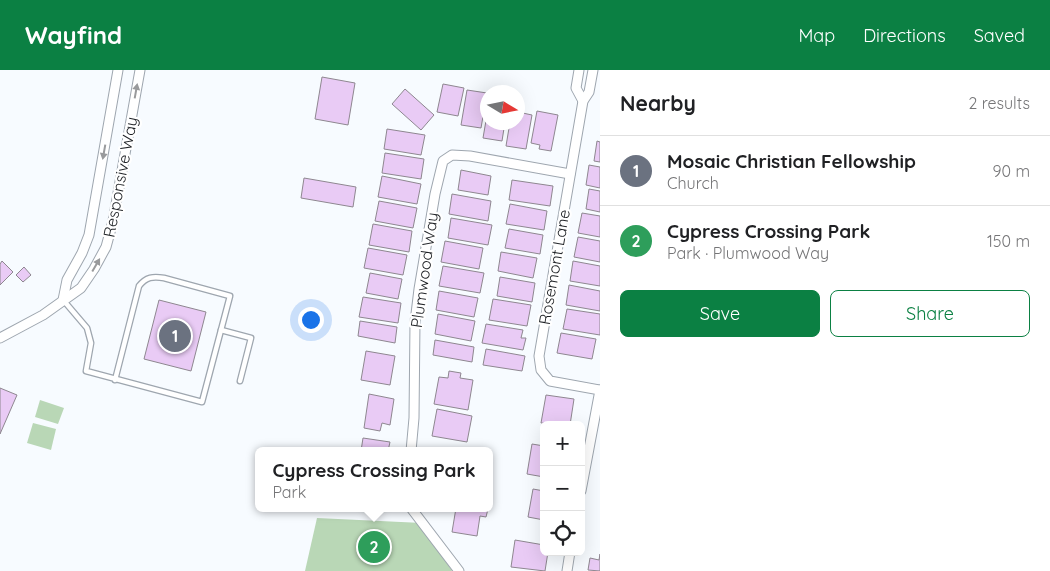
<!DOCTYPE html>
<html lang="en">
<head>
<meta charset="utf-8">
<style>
	body { margin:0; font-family:Quicksand,sans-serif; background:#f2f2f2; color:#202124 }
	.controls { position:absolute; right:15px; bottom:15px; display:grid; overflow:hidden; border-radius:8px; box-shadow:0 5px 20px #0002 }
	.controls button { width:45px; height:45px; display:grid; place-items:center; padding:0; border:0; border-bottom:1px solid #e0e0e0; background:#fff; color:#202124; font:25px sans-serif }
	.compass { position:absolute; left:480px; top:15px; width:45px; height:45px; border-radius:50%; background:#fff; box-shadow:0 5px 20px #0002; rotate:100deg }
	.you { position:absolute; left:310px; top:249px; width:18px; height:18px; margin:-12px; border:4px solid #fff; border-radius:50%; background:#1a73e8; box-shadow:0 0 0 8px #1a73e833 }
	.badge { display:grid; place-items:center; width:32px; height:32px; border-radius:50%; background:#0b8043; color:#fff; font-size:16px; font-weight:700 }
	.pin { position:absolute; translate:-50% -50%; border:2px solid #fff; box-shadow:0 1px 5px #0006 }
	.popup { position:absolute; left:255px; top:377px; width:238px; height:65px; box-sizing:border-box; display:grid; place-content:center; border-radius:8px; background:#fff; filter:drop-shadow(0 1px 4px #0005); font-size:16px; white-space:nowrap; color:#757577 }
	.popup b { font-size:19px; color:#202124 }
	.popup::after { content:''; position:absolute; left:50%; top:100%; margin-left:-10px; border:10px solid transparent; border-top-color:#fff }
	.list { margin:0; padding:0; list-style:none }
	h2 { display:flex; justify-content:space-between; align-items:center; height:65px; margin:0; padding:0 20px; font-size:21px }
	h2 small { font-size:16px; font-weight:400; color:#757577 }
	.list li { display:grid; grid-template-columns:32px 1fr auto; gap:15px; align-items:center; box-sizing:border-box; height:70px; padding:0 20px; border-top:1px solid #e0e0e0 }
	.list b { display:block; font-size:19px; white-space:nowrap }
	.list p { margin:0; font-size:16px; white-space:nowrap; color:#757577 }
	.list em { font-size:16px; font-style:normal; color:#757577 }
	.actions { display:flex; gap:10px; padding:15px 20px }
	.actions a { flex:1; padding:11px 0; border:1px solid #0b8043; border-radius:8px; text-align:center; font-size:18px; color:#0b8043 }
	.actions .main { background:#0b8043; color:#fff }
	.icon { flex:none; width:28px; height:28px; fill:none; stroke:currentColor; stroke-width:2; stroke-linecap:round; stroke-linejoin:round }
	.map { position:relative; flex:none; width:600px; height:501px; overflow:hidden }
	header { display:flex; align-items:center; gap:30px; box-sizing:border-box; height:70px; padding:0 25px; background:#0b8043; color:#fff }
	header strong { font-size:24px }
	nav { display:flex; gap:28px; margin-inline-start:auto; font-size:18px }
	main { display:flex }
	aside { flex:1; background:#fff }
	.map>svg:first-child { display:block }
</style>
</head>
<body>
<header>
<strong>Wayfind</strong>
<nav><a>Map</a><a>Directions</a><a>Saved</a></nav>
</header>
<main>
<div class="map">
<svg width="600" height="501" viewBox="0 0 600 501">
	<rect width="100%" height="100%" fill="#f7fbff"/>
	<g fill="#b9d7b6">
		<polygon points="40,330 64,338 58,354 35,347"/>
		<polygon points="33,353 56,359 51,380 27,373"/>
		<polygon points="317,448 422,453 452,501 305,501"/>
	</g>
	<g fill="#e9cbf5" stroke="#8e8790">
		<polygon points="322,7 355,13 348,55 315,49"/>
		<polygon points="443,14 464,18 458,46 437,42"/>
		<polygon points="405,19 434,45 421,60 392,34"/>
		<polygon points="467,20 487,23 481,58 461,55"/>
		<polygon points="488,39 488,52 505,52 502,71 483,68"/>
		<polygon points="537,41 558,45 551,81 539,79 540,75 531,73"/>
		<polygon points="518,42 532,45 526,79 506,76 510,52 518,52"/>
		<polygon points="387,59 425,65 421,85 384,79"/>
		<polygon points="597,71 600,72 600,92 594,91"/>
		<polygon points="385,83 424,89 421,109 382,103"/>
		<polygon points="589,95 600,97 600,118 586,115"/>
		<polygon points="461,100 491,106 488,125 458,120"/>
		<polygon points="382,106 421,114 417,134 378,127"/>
		<polygon points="304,108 356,117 353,137 301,128"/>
		<polygon points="512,110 553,116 550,136 509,130"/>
		<polygon points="589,119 600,121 600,142 586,139"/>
		<polygon points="452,124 491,131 488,151 449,144"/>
		<polygon points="379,131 417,138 413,158 375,151"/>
		<polygon points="510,134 547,141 544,160 506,154"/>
		<polygon points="582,143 600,146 600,167 578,163"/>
		<polygon points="451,148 492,155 488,175 448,168"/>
		<polygon points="373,154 412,161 409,182 369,175"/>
		<polygon points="509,159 543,165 540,184 505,178"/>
		<polygon points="578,167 600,171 600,192 574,187"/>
		<polygon points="445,171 483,178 479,199 441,192"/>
		<polygon points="368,178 407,185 403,205 364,198"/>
		<polygon points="501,182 537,188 533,208 498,201"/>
		<polygon points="2,191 13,202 0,215 0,194"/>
		<polygon points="573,191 600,196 600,216 570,211"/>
		<polygon points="443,196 484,203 480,223 439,216"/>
		<polygon points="24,197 31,205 23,212 16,205"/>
		<polygon points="370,203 402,209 398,229 366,223"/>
		<polygon points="500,207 535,213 532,232 497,226"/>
		<polygon points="569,215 600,221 600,241 566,235"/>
		<polygon points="439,221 478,228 474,247 436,240"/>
		<polygon points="363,227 401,233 398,253 359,247"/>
		<polygon points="493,229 531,235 527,256 489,250"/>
		<polygon points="159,230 206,242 191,301 144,289"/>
		<polygon points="567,239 600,244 600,265 563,259"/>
		<polygon points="438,244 475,251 471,271 435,264"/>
		<polygon points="360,251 397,257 395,273 358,266"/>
		<polygon points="486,254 523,260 521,268 526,268 523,280 482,273"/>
		<polygon points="561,263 596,269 592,289 557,283"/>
		<polygon points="435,270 474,277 472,292 433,285"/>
		<polygon points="486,279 525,286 522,301 483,295"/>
		<polygon points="366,281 395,286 390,315 361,310"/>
		<polygon points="449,301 461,303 460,308 473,310 468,340 434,334 439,307 448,308"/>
		<polygon points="0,318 17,325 0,364"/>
		<polygon points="369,324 394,329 390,355 382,353 380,361 364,358"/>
		<polygon points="546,325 574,329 570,355 541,353"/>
		<polygon points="437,339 472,346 467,372 432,366"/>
		<polygon points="363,368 390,372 388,381 361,381"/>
		<polygon points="532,374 544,376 544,407 527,404"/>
		<polygon points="533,419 544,421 544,450 528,447"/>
		<polygon points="353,438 383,438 382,443"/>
		<polygon points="456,438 488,439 486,447 480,446 477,466 452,462"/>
		<polygon points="515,470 544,475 544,482 548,482 545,501 511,497"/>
		<polygon points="600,484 600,501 588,500 590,488 599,490"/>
	</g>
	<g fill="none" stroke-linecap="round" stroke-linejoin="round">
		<defs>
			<g id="service">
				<path d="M64 231 87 258 91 273 86 301 202 332 230 226 164 208C153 206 146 207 139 216L115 310"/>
				<polyline points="221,260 251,268 240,311"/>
			</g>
			<g id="minor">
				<polyline points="579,0 576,18 583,31"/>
				<polyline points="593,0 589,22 583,31 539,286 541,300 550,311 600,320"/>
				<polyline points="63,230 67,210 82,183 89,165 118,0"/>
				<polyline points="0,268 43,245 81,218 94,199 106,177 113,151 140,0"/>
				<polyline points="411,381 414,348 415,252 419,219 435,124 443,91 452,85 470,86 570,104"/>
				<polyline points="581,421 600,320"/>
				<polyline points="411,438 459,501"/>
				<polyline points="567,501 570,482"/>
			</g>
		</defs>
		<use href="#service" stroke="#9ea6af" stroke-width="7"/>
		<use href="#minor" stroke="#9ea6af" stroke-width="11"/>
		<use href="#service" stroke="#fff" stroke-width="4.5"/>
		<use href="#minor" stroke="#fff" stroke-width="9"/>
	</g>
	<defs><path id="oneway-solid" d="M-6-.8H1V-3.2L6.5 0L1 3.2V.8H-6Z" transform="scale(1.25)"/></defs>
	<g fill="#999a9c">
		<use href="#oneway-solid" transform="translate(136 21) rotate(-80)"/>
		<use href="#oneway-solid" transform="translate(104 82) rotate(100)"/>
		<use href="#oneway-solid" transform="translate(96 195) rotate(-60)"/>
	</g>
	<g text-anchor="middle" stroke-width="4.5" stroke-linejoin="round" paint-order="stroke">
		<g font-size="16" fill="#1c1f23" stroke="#fff">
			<text transform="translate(120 107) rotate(-79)" y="6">Responsive Way</text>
			<text transform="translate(554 197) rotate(-80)" y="6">Rosemont Lane</text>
			<text transform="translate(424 200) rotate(-82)" y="6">Plumwood Way</text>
		</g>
	</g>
</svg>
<div class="controls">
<button>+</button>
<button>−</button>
<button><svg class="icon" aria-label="locate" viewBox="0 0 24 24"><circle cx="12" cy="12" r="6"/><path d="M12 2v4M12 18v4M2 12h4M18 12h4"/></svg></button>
</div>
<svg class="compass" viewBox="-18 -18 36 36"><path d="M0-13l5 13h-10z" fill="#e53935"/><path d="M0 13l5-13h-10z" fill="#757577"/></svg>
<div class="you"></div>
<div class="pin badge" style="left:175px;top:266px;background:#6b7280">1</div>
<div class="pin badge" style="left:374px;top:477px;background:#2e9e5b">2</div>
<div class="popup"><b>Cypress Crossing Park</b>Park</div>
</div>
<aside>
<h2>Nearby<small>2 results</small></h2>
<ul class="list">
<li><span class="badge" style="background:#6b7280">1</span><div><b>Mosaic Christian Fellowship</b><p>Church</p></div><em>90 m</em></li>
<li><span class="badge" style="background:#2e9e5b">2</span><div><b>Cypress Crossing Park</b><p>Park · Plumwood Way</p></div><em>150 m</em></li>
</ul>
<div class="actions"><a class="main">Save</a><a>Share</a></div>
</aside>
</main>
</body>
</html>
